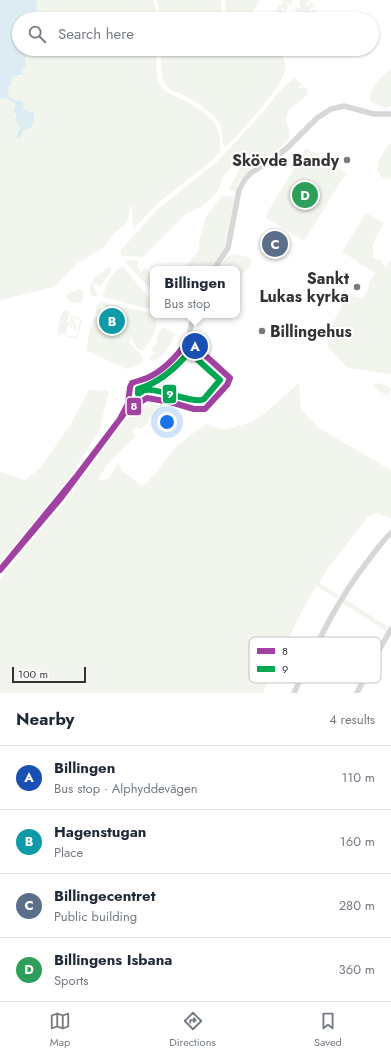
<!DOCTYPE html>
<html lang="en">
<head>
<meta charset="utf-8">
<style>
	body { margin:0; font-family:Jost,sans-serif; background:#f2f2f3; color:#1f2937 }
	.scale { position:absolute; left:12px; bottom:10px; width:74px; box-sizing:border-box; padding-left:4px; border:2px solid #333; border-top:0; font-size:11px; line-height:14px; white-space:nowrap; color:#333; -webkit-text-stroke:3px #fff; paint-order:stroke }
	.you { position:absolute; left:167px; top:422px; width:14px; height:14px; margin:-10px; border:3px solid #fff; border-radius:50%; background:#1a73e8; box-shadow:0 0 0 6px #1a73e833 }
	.badge { display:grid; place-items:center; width:26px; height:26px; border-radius:50%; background:#7a7a7a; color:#fff; font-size:13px; font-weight:700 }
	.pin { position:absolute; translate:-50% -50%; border:2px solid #fff; box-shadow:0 1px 4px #0006 }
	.popup { position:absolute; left:150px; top:266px; width:90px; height:52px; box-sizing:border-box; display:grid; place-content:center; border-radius:8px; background:#fff; filter:drop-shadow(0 1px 3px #0005); font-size:13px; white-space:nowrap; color:#747a83 }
	.popup b { font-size:15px; color:#1f2937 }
	.popup::after { content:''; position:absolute; left:50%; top:100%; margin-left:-8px; border:8px solid transparent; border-top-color:#fff }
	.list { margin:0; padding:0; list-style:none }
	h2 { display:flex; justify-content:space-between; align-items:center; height:52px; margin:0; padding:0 16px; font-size:17px }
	h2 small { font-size:13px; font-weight:400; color:#747a83 }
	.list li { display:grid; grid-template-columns:26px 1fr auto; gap:12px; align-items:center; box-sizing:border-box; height:64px; padding:0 16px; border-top:1px solid #e0e1e3 }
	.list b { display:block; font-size:15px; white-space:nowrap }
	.list p { margin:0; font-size:13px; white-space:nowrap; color:#747a83 }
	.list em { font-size:13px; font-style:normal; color:#747a83 }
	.icon { flex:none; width:22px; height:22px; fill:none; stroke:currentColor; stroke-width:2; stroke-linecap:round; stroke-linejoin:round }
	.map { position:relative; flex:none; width:391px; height:693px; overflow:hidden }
	.search { position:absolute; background:#fff; box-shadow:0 1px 3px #0004; left:12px; right:12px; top:12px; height:44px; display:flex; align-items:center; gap:10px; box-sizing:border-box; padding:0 14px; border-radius:22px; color:#747a83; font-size:15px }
	.sheet { height:308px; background:#fff }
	nav { display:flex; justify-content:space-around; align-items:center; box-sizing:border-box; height:56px; border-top:1px solid #e0e1e3; background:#fff; font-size:11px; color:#747a83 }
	nav a { display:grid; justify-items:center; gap:2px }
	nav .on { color:#7a7a7a }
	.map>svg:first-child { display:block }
</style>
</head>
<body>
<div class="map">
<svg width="391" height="693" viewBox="0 0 391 693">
	<rect width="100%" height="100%" fill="#fff"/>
	<g fill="#f1f5ed" fill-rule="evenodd">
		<polygon points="38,0 153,0 159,19 34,19"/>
		<polygon points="156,0 221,0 221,10 224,19 162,19"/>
		<polygon points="225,0 260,0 252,13 250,19 233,19 230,18 229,19 226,16"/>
		<polygon points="280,0 293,0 291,3 291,5 286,2 285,3 288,6 286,11 282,8 281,9 284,12 281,16 275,12 279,5 282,5 283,2"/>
		<polygon points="300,0 311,0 305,4 306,6 312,2 315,6 310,9 311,11 315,9 315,10 317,11 313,19 292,19 293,18 291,15 292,13 291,12 291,11 296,14 298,12 294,10 296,8 295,6 300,9 301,7 299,5"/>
		<path d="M26 49H157C156 60 155 76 161 86 166 93 174 96 182 99 190 103 196 107 203 112 218 124 222 132 220 152L209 163 159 202 134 228 133 226 132 209 131 204 127 223 114 233 104 247 77 264 54 287 0 300V98L7 99 16 104 15 120 20 127 18 130 16 138 22 131 31 128 34 121V113L28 111 23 108 24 103 19 100 15 101 9 97C5 90 9 84 12 77L16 76H20L26 58Z"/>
		<path d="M160 49H277C284 55 287 65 284 74 279 90 238 136 225 147L223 145 221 126 216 118 199 104 181 94 172 91 165 84 162 77Z"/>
		<path d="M391 69V106L384 108 370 101C369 86 380 78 391 69Z"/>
		<path d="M294 78 302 84 298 88 299 89 304 86 307 89 308 93C302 104 286 105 286 120 286 123 288 126 289 129 290 132 289 136 289 139L279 149 259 163 243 176 238 183 235 192 229 190C232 180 238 177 239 166L233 165 222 178 219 189 216 193 205 204 200 208H196L185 215 143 257 121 256 120 251 158 209 218 161 262 113 284 86Z"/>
		<polygon points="391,144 391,179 383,178 377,171 379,160 388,145"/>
		<polygon points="306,148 346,173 304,241 265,217"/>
		<polygon points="221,196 234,196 229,232 223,253 211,269 182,269 198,252 200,238 206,217"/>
		<polygon points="366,213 384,223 375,239 372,248 373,249 373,257 378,260 382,261 382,264 385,266 391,260 391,374 348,368 328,347 329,335 331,327 345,299 351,296 362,298 368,289 369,281 376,273 358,263 358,261 342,252"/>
		<polygon points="234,254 252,258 250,267 237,278 237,269 217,269 227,257"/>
		<polygon points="128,260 139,261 136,265 141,272 145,268 153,276 153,292 126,263"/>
		<path d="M109 267 111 268V271L101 285 99 287 96 283 93 285 97 294V297L92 296C84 284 99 273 109 267Z"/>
		<path d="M123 267 150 299 152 309 141 307 103 297C105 286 111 271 123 267Z"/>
		<polygon points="78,289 83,290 84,292 81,303 70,302 66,295"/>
		<path d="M101 302 146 312C150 314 154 315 156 320 159 328 149 342 145 349L140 350C135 346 133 343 132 337L129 342 142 356 143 362 126 369 86 350 90 329 95 316 106 320 102 332 113 334 119 312 106 309V307L101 306 99 314 95 313 97 306Z"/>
		<path d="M67 310 70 313 66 323 69 321 71 322 73 330 75 329 70 319 71 316 78 317 82 320 77 339 67 337 63 333 60 335 57 333 61 315 64 311ZM73 317 80 320 77 335 74 337 66 335 65 333 69 323 73 331H76L77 328 72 318Z"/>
		<path d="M162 327 176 334C170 344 163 360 151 361L149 357 155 353 152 351V348L157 343V337Z"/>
		<path d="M190 351 195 352 198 354 197 356 194 354 163 388 166 391 164 394 173 400 176 396 177 400 176 401 158 397V395H155C155 375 176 363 190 351Z"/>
		<path d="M299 383 301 410 319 428 391 470V518L376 513 368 517 328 568 319 583 339 595 337 599 316 586 299 617 263 693H0V579L68 498V496L118 430 133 412 142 406 148 405H164L141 429 136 427 132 431 135 436C122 450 105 463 98 481L109 478 118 463 122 471 142 486C156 477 163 461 174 449 184 439 195 432 206 424L224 430 252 422 264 414Z"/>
		<polygon points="378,383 390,387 391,390 387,396 374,387 373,385"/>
		<polygon points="89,390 109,391 99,431 64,487 0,565 0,472 25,480 41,467 71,424"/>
		<polygon points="345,599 388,627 386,631 342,603"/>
	</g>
	<polygon fill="#ddebf3" points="0,0 38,0 34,19 19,19 19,49 26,49 25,68 22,69 21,71 23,74 12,77 11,85 8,87 9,97 15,101 19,100 24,103 23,108 28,111 34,113 34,121 31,128 22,131 23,133 19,139 16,137 20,127 15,120 16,115 14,110 16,104 7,99 0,98"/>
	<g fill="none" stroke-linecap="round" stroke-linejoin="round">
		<g stroke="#d7d7d7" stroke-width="5.5">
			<polyline points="214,269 228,248 239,190 245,179 251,173 273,159 287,148 317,118 331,109 344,106 374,114 391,114"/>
			<path d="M143 380C157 373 179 357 186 343 190 335 191 324 194 315"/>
			<polyline points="150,388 157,373"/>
			<path d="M147 398 170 402 200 410C213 407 226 390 230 378L195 346 187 342"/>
			<path d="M126 411C131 408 145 400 148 397 158 386 139 372 130 387V394L136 400H143"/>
			<path d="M0 570C36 528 72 486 104 442 114 427 128 413 130 394"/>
			<path d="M294 693C316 646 335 603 367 562 375 552 382 541 391 533"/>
			<polyline points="357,693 370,666 391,629"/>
		</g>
		<defs>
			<path id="bus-1" d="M187 342 195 346 230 378 227 385 205 409H194L170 402 147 398 126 411 61 498 0 570 76 477 120 419 128 404 130 387 132 383C137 381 142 380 147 378 163 371 177 356 187 342Z"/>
			<path id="bus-2" d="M189 352 220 380 204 399C195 405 160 388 146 390 143 390 140 393 138 394V389C159 383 175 369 189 352Z"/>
		</defs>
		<use href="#bus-1" stroke="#fff" stroke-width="9"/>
		<use href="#bus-2" stroke="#fff" stroke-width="9"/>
		<use href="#bus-1" stroke="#a142a2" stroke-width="6"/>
		<use href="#bus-2" stroke="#00a651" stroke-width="6"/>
	</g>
	<g fill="#7a7a7a" stroke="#fff" stroke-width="1.5">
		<circle cx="347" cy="160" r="4"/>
		<circle cx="357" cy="287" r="4"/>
		<circle cx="262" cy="331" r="4"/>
	</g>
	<g text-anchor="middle" stroke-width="4" stroke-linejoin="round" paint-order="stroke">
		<g font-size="16" font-weight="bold" fill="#333" stroke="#fff" text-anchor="end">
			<text x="339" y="166">Skövde Bandy</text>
			<text x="349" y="284">Sankt<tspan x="349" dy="18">Lukas kyrka</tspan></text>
			<text x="270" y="337" text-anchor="start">Billingehus</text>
		</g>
	</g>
	<rect x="249" y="637" width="132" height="46" rx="6" fill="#fff" stroke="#c2c2c2" stroke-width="1"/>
	<rect x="257" y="648" width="18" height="6" fill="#a142a2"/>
	<rect x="257" y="666" width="18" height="6" fill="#00a651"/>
	<g font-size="11" fill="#333">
		<text x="282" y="655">8</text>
		<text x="282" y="673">9</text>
	</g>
	<g stroke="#fff" stroke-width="1.5">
		<rect x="162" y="384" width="15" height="20" rx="4" fill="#00a651"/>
		<rect x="126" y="397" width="16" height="19" rx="4" fill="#a142a2"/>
	</g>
	<g font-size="11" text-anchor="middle" font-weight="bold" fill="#fff">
		<text x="170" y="398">9</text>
		<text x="134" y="410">8</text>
	</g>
</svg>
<div class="scale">100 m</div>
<div class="you"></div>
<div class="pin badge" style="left:195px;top:346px;background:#1a4fb4">A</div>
<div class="popup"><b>Billingen</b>Bus stop</div>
<div class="pin badge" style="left:112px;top:321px;background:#0f9aa8">B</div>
<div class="pin badge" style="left:275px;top:244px;background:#5c6f8a">C</div>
<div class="pin badge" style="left:305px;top:195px;background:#2e9e5b">D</div>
<div class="search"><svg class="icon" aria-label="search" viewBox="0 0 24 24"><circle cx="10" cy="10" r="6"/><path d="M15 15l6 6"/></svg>Search here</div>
</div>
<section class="sheet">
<h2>Nearby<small>4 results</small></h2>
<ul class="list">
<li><span class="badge" style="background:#1a4fb4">A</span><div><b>Billingen</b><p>Bus stop · Alphyddevägen</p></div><em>110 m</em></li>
<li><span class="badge" style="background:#0f9aa8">B</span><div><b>Hagenstugan</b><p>Place</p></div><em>160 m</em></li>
<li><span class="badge" style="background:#5c6f8a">C</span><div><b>Billingecentret</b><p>Public building</p></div><em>280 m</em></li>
<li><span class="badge" style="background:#2e9e5b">D</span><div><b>Billingens Isbana</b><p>Sports</p></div><em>360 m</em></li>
</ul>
</section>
<nav>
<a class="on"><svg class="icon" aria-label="map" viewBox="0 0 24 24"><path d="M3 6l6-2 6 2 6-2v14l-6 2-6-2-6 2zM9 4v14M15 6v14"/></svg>Map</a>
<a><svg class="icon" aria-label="directions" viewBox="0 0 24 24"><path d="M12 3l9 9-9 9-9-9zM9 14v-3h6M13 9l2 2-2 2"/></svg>Directions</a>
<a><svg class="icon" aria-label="saved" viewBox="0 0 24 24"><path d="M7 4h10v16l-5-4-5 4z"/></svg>Saved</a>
</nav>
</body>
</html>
